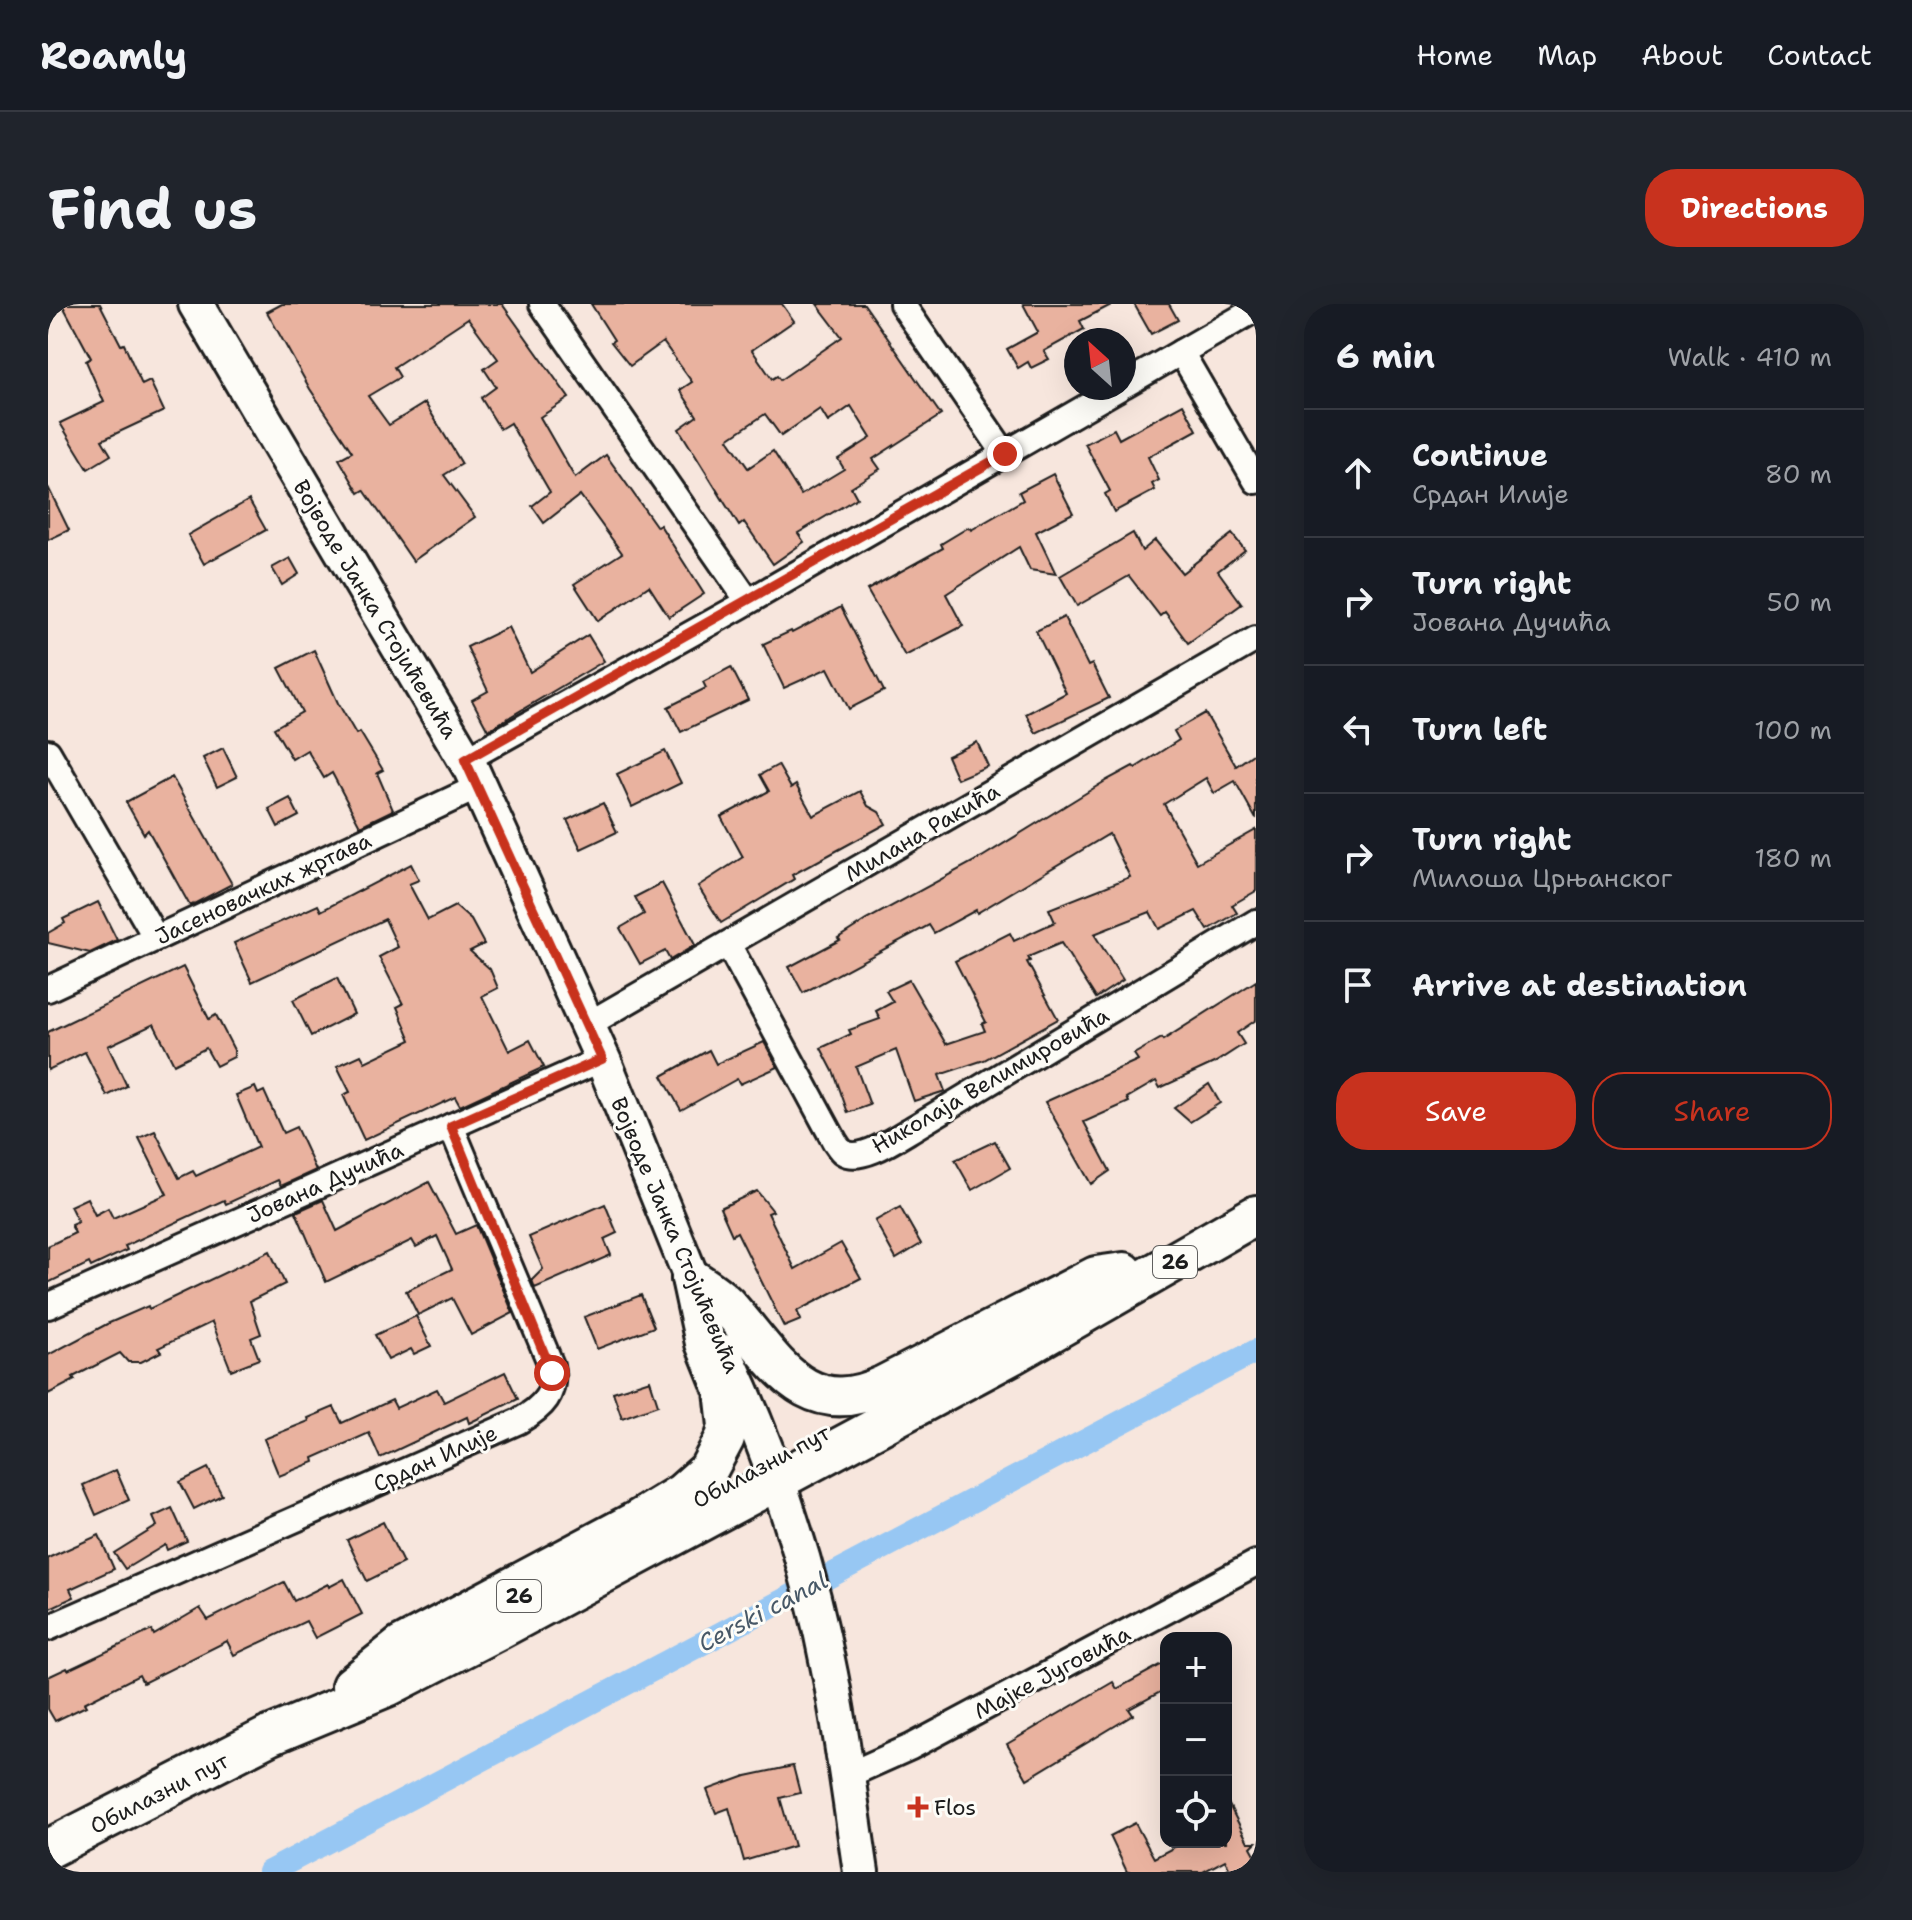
<!DOCTYPE html>
<html lang="en">
<head>
<meta charset="utf-8">
<style>
	body { margin:0; font-family:"Shantell Sans",sans-serif; background:#20242c; color:#f1f3f6 }
	.controls { position:absolute; right:24px; bottom:24px; display:grid; overflow:hidden; border-radius:16px; box-shadow:0 8px 32px #0002 }
	.controls button { width:72px; height:72px; display:grid; place-items:center; padding:0; border:0; border-bottom:2px solid #363941; background:#171b24; color:#f1f3f6; font:40px sans-serif }
	.compass { position:absolute; left:1016px; top:24px; width:72px; height:72px; border-radius:50%; background:#171b24; box-shadow:0 8px 32px #0002; rotate:333deg }
	.stop { position:absolute; width:24px; height:24px; margin:-18px; border:6px solid #c8321e; border-radius:50%; background:#fff }
	.stop.end { background:#c8321e; border-color:#fff; box-shadow:0 2px 8px #0008 }
	.list { margin:0; padding:0; list-style:none }
	h2 { display:flex; justify-content:space-between; align-items:center; height:104px; margin:0; padding:0 32px; font-size:34px }
	h2 small { font-size:26px; font-weight:400; color:#9ea1a6 }
	.list li { display:grid; grid-template-columns:52px 1fr auto; gap:24px; align-items:center; box-sizing:border-box; height:128px; padding:0 32px; border-top:2px solid #363941 }
	.list b { display:block; font-size:30px; white-space:nowrap }
	.list p { margin:0; font-size:26px; white-space:nowrap; color:#9ea1a6 }
	.list em { font-size:26px; font-style:normal; color:#9ea1a6 }
	.actions { display:flex; gap:16px; padding:24px 32px }
	.actions a { flex:1; padding:18px 0; border:2px solid #c8321e; border-radius:32px; text-align:center; font-size:28px; color:#c8321e }
	.actions .main { background:#c8321e; color:#fff }
	.icon { flex:none; width:44px; height:44px; fill:none; stroke:currentColor; stroke-width:2; stroke-linecap:round; stroke-linejoin:round }
	.map { position:relative; flex:none; width:1208px; height:1568px; overflow:hidden; border-radius:32px }
	header { display:flex; align-items:center; gap:48px; box-sizing:border-box; height:112px; padding:0 40px; background:#171b24; border-bottom:2px solid #363941 }
	header strong { font-size:38px }
	nav { display:flex; gap:44px; margin-inline-start:auto; font-size:28px }
	.intro { display:flex; align-items:center; justify-content:space-between; box-sizing:border-box; height:192px; padding:0 48px }
	h1 { margin:0; font-size:56px }
	.button { padding:20px 36px; border-radius:32px; background:#c8321e; color:#fff; font-size:28px; font-weight:700 }
	main { display:flex; gap:48px; padding:0 48px }
	aside { flex:1; background:#171b24; border-radius:32px; box-shadow:0 8px 32px #0002 }
	.map>svg:first-child { display:block }
</style>
</head>
<body>
<header>
<strong>Roamly</strong>
<nav><a>Home</a><a>Map</a><a>About</a><a>Contact</a></nav>
</header>
<div class="intro"><h1>Find us</h1><a class="button">Directions</a></div>
<main>
<div class="map">
<svg width="1208" height="1568" viewBox="0 0 1208 1568">
	<rect width="100%" height="100%" fill="#f7e6dd"/>
	<filter id="ink" filterUnits="userSpaceOnUse"><feTurbulence type="fractalNoise" baseFrequency=".0125" numOctaves="2"/><feDisplacementMap in="SourceGraphic" scale="16" xChannelSelector="R" yChannelSelector="G"/><feConvolveMatrix kernelMatrix="1 2 1 2 8 2 1 2 1" color-interpolation-filters="sRGB"/></filter>
	<g filter="url(#ink)">
		<g fill="none" stroke-linecap="round" stroke-linejoin="round">
			<polyline stroke="#97c7f3" stroke-width="24" points="221,1568 1208,1047"/>
		</g>
		<g fill="#e9b29f" stroke="#1c1c1c" stroke-width="2" fill-rule="evenodd">
			<polygon points="14,0 52,0 73,41 76,40 94,81 102,77 116,107 54,136 63,151 40,165 12,119 56,98 38,57 43,54"/>
			<polygon points="234,0 454,0 521,94 492,113 527,174 558,151 609,223 612,221 656,290 621,313 601,282 550,317 526,280 574,249 532,191 496,219 484,202 502,188 462,119 452,125 433,94 448,83 436,65 450,55 420,14 346,63 352,73 320,92 341,121 377,99 414,160 396,171 427,213 365,257 316,186 311,189 291,155 304,148 262,85 219,8"/>
			<path d="M543 0H734L746 17 704 46 724 75 729 72 732 76 794 33 769 0H816L893 111 825 155 832 165 803 183 809 194 750 229 756 238 725 260 696 218 691 222 631 125 649 112 632 86 644 78 615 38 582 62 563 38 566 36ZM803 102 823 134 790 155 796 165 753 191 725 147 700 164 680 135 717 110 733 132 772 105 780 118Z"/>
			<polygon points="975,0 1065,0 1032,17 1036,25 996,47 1001,55 983,64 980,58 970,64 959,45 990,28"/>
			<polygon points="1086,0 1121,0 1130,16 1103,30"/>
			<polygon points="1135,100 1149,126 1100,153 1111,176 1104,180 1107,186 1066,208 1057,190 1062,187 1037,140 1066,125 1071,135"/>
			<polygon points="1005,170 1025,209 988,228 1008,270 982,266 971,243 898,290 915,322 857,352 819,286 895,244 893,240 921,223 923,226 975,196 971,188"/>
			<polygon points="0,183 21,226 0,236"/>
			<polygon points="201,196 218,226 156,260 140,231"/>
			<polygon points="1085,229 1094,247 1107,236 1134,269 1184,230 1197,246 1170,267 1194,300 1140,339 1117,308 1112,312 1081,272 1029,302 1012,272"/>
			<polygon points="242,254 251,270 234,281 224,264"/>
			<polygon points="793,303 836,387 801,405 780,364 736,384 715,340 743,327 744,329"/>
			<polygon points="1016,313 1040,362 1044,360 1061,394 988,429 978,410 1018,389 988,327"/>
			<polygon points="460,323 482,368 540,331 556,357 440,426 424,396 440,387 419,343"/>
			<polygon points="266,346 290,399 308,430 312,428 335,466 329,469 345,506 312,522 284,469 276,474 259,446 244,455 226,424 254,408 231,364"/>
			<polygon points="683,363 700,396 633,428 620,403 658,384 655,378"/>
			<polygon points="1157,409 1188,462 1208,448 1208,515 1187,477 1166,489 1158,474 1116,500 1149,559 1208,526 1208,587 1184,601 1189,609 1160,626 1148,607 1111,625 1102,608 1046,630 1075,676 1048,694 1013,639 980,653 982,657 979,658 1010,715 936,756 891,771 897,787 866,797 848,746 808,763 822,801 800,809 786,769 773,744 803,730 801,726 832,715 828,707 845,698 838,687 861,676 898,740 937,727 934,720 938,718 907,657 962,629 966,637 1007,618 1001,605 1082,573 1061,530 929,609 928,606 886,629 881,621 755,689 741,663 792,636 790,634 818,616 934,553 1059,476 1085,462 1087,464 1131,436 1126,427"/>
			<polygon points="929,438 940,462 909,475 899,452"/>
			<polygon points="175,444 189,473 169,483 155,454"/>
			<polygon points="617,447 633,479 584,503 569,470"/>
			<polygon points="730,461 743,484 748,481 765,512 812,487 820,502 831,508 838,520 744,571 746,575 673,619 650,582 695,553 673,513 721,487 712,471"/>
			<polygon points="124,473 184,580 142,602 100,526 96,530 78,498"/>
			<polygon points="242,494 251,512 230,523 221,505"/>
			<polygon points="555,499 569,528 533,545 519,516"/>
			<polygon points="363,560 371,576 361,580 380,616 407,602 423,616 436,640 422,647 442,665 450,684 434,692 461,747 482,736 496,763 412,802 407,793 316,836 295,791 302,788 289,762 313,751 317,758 363,736 349,703 355,700 331,653 350,643 337,615 204,678 186,639 270,601 273,607"/>
			<polygon points="614,579 647,641 622,656 617,647 592,660 572,624 596,610 587,593"/>
			<polygon points="50,598 69,636 42,649 0,639 0,629 17,619 15,615"/>
			<polygon points="135,663 161,715 168,711 186,746 186,753 168,762 158,744 126,760 106,720 60,742 79,782 59,792 37,748 0,766 0,728"/>
			<polygon points="289,674 306,710 263,732 245,696"/>
			<polygon points="1208,677 1208,716 1189,729 1196,740 1168,758 1112,784 1108,777 1079,794 1081,798 1036,818 1062,867 1043,880 997,798 1090,756 1086,750 1114,734 1115,736"/>
			<polygon points="716,738 730,763 692,780 689,775 633,806 614,772 661,746 668,760"/>
			<polygon points="1161,780 1172,799 1142,818 1126,804"/>
			<polygon points="207,783 210,790 216,787 235,829 248,823 268,866 233,882 230,876 178,900 176,896 77,942 79,946 43,963 41,959 0,979 0,942 27,929 23,921 30,918 22,902 39,894 47,911 60,904 65,914 119,890 91,834 107,827 131,874 145,867 148,872 210,843 188,791"/>
			<polygon points="947,837 962,864 924,886 907,856"/>
			<polygon points="381,878 408,930 428,921 465,1009 423,1031 404,994 370,1011 358,987 404,965 389,932 368,943 364,936 278,978 248,908 275,896 289,927"/>
			<polygon points="709,887 725,907 720,909 747,965 793,939 813,974 749,1007 753,1016 736,1023 689,928 684,931 672,904"/>
			<polygon points="557,900 569,929 556,935 563,951 487,984 484,976 495,965 481,933"/>
			<polygon points="852,903 873,940 848,955 827,917"/>
			<polygon points="222,947 237,980 202,997 213,1030 203,1034 211,1055 183,1066 164,1018 110,1044 113,1048 93,1058 80,1058 72,1049 25,1073 27,1076 0,1090 0,1051 59,1020 100,1002 101,1005"/>
			<polygon points="593,991 606,1023 549,1045 536,1013"/>
			<polygon points="368,1012 383,1042 366,1050 363,1045 340,1056 327,1031"/>
			<polygon points="457,1068 470,1095 421,1119 419,1113 332,1154 321,1129 265,1154 266,1158 231,1172 216,1135 261,1117 260,1114 286,1103 294,1119 344,1096 348,1104 389,1085 396,1098"/>
			<polygon points="602,1076 610,1101 574,1114 565,1088"/>
			<polygon points="160,1164 174,1191 146,1205 132,1178"/>
			<polygon points="68,1166 81,1196 48,1211 35,1181"/>
			<polygon points="124,1204 139,1237 119,1246 117,1241 77,1265 66,1249 109,1222 105,1213"/>
			<polygon points="335,1218 355,1259 319,1277 299,1236"/>
			<polygon points="51,1231 66,1265 22,1285 26,1293 0,1305 0,1254"/>
			<polygon points="296,1275 314,1310 267,1334 258,1317 186,1351 179,1337 95,1379 91,1371 36,1399 38,1402 7,1417 0,1405 0,1373 19,1364 20,1366 104,1326 106,1331 152,1304 160,1316 236,1278 246,1297 280,1280 281,1283"/>
			<polygon points="1118,1358 1118,1385 1081,1405 1085,1411 979,1475 959,1440 1065,1378 1069,1385"/>
			<polygon points="745,1462 752,1489 732,1494 746,1542 696,1557 681,1504 668,1509 659,1486 698,1472"/>
			<polygon points="1178,1495 1200,1538 1208,1538 1203,1543 1208,1552 1208,1562 1197,1568 1183,1568 1177,1556 1155,1568 1079,1568 1062,1532 1087,1519 1106,1554 1136,1538 1178,1538"/>
		</g>
		<g fill="none" stroke-linecap="round" stroke-linejoin="round">
			<defs>
				<g id="street">
					<polyline points="494,0 700,297"/>
					<polyline points="854,0 957,150"/>
					<polyline points="1133,48 1208,177"/>
					<polyline points="1076,81 1208,5"/>
					<polyline points="0,448 108,634"/>
					<polyline points="417,456 691,303 1071,84"/>
					<path d="M680 640 787 838C790 842 792 846 795 848 813 860 853 831 869 822L1208 618"/>
					<polyline points="0,685 430,483"/>
					<polyline points="539,721 1208,335"/>
					<polyline points="0,1002 554,755"/>
					<path d="M0 1324 471 1117C495 1103 509 1090 503 1061L403 822"/>
					<polyline points="798,1472 863,1443 1208,1259"/>
				</g>
				<g id="secondary">
					<polyline points="148,0 423,465 556,758 654,1000"/>
					<path d="M676 1048C724 1150 761 1259 782 1370 795 1436 803 1502 813 1568"/>
				</g>
				<g id="primary">
					<path d="M643 974C655 982 668 990 678 1000 725 1051 754 1120 836 1081L1048 972 1076 968"/>
					<polyline points="303,1382 353,1342 588,1217 634,1189 660,1166 677,1134 680,1122 676,1086 657,1039 643,974"/>
					<polyline points="0,1545 221,1432 339,1383 452,1325 964,1051 1208,911"/>
				</g>
			</defs>
			<use href="#street" stroke="#1c1c1c" stroke-width="30"/>
			<use href="#secondary" stroke="#1c1c1c" stroke-width="40"/>
			<use href="#primary" stroke="#1c1c1c" stroke-width="44"/>
			<use href="#street" stroke="#fdfcf7" stroke-width="24"/>
			<use href="#secondary" stroke="#fdfcf7" stroke-width="34"/>
			<use href="#primary" stroke="#fdfcf7" stroke-width="38"/>
		</g>
	</g>
	<g fill="none" stroke-linecap="round" stroke-linejoin="round" filter="url(#ink)">
		<polyline stroke="#c8321e" stroke-width="10" points="504,1069 403,822 554,755 417,456 957,150"/>
	</g>
	<path fill="#c8321e" stroke="#fdfcf7" stroke-width="3" d="M866 1491h8v8h8v8h-8v8h-8v-8h-8v-8h8z"/>
	<g text-anchor="middle" stroke-width="6" stroke-linejoin="round" paint-order="stroke">
		<g fill="#fdfcf7" stroke="#605f5e" stroke-width="2">
			<rect x="1105" y="942" width="44" height="32" rx="6"/>
			<rect x="449" y="1276" width="44" height="32" rx="6"/>
		</g>
		<g font-size="20" font-weight="bold" fill="#1c1c1c">
			<text x="1127" y="965">26</text>
			<text x="471" y="1299">26</text>
		</g>
		<g font-size="22" fill="#1c1c1c" stroke="#fdfcf7">
			<text transform="translate(328 305) rotate(59)" y="8">Војводе Јанка Стојићевића</text>
			<text transform="translate(874 528) rotate(-30)" y="8">Милана Ракића</text>
			<text transform="translate(215 584) rotate(-25)" y="8">Јасеновачких жртава</text>
			<text transform="translate(942 776) rotate(-30)" y="8">Николаја Велимировића</text>
			<text transform="translate(277 878) rotate(-24)" y="8">Јована Дучића</text>
			<text transform="translate(628 931) rotate(67)" y="8">Војводе Јанка Стојићевића</text>
			<text transform="translate(387 1154) rotate(-24)" y="8">Срдан Илије</text>
			<text transform="translate(713 1162) rotate(-28)" y="8">Обилазни пут</text>
			<text transform="translate(1004 1368) rotate(-28)" y="8">Мајке Југовића</text>
			<text transform="translate(111 1489) rotate(-27)" y="8">Обилазни пут</text>
		</g>
		<g font-size="22" fill="#1c1c1c" stroke="#fdfcf7" text-anchor="start">
			<text x="886" y="1511">Flos</text>
		</g>
		<g font-size="24" font-style="italic" fill="#475867" stroke="#fdfcf7">
			<text transform="translate(715 1308) rotate(-28)" y="8">Cerski canal</text>
		</g>
	</g>
</svg>
<div class="controls">
<button>+</button>
<button>−</button>
<button><svg class="icon" aria-label="locate" viewBox="0 0 24 24"><circle cx="12" cy="12" r="6"/><path d="M12 2v4M12 18v4M2 12h4M18 12h4"/></svg></button>
</div>
<svg class="compass" viewBox="-18 -18 36 36"><path d="M0-13l5 13h-10z" fill="#e53935"/><path d="M0 13l5-13h-10z" fill="#9ea1a6"/></svg>
<div class="stop" style="left:504px;top:1069px"></div>
<div class="stop end" style="left:957px;top:150px"></div>
</div>
<aside>
<h2>6 min<small>Walk · 410 m</small></h2>
<ul class="list">
<li><svg class="icon" aria-label="ahead" viewBox="0 0 24 24"><path d="M12 20V5M6 11l6-6 6 6"/></svg><div><b>Continue</b><p>Срдан Илије</p></div><em>80 m</em></li>
<li><svg class="icon" aria-label="right" viewBox="0 0 24 24"><path d="M7 20v-9h11M14 6l5 5-5 5"/></svg><div><b>Turn right</b><p>Јована Дучића</p></div><em>50 m</em></li>
<li><svg class="icon" aria-label="left" viewBox="0 0 24 24"><path d="M17 20v-9H6M10 6l-5 5 5 5"/></svg><div><b>Turn left</b></div><em>100 m</em></li>
<li><svg class="icon" aria-label="right" viewBox="0 0 24 24"><path d="M7 20v-9h11M14 6l5 5-5 5"/></svg><div><b>Turn right</b><p>Милоша Црњанског</p></div><em>180 m</em></li>
<li><svg class="icon" aria-label="arrive" viewBox="0 0 24 24"><path d="M6 21V4h12l-3 4 3 4H6"/></svg><div><b>Arrive at destination</b></div></li>
</ul>
<div class="actions"><a class="main">Save</a><a>Share</a></div>
</aside>
</main>
</body>
</html>
